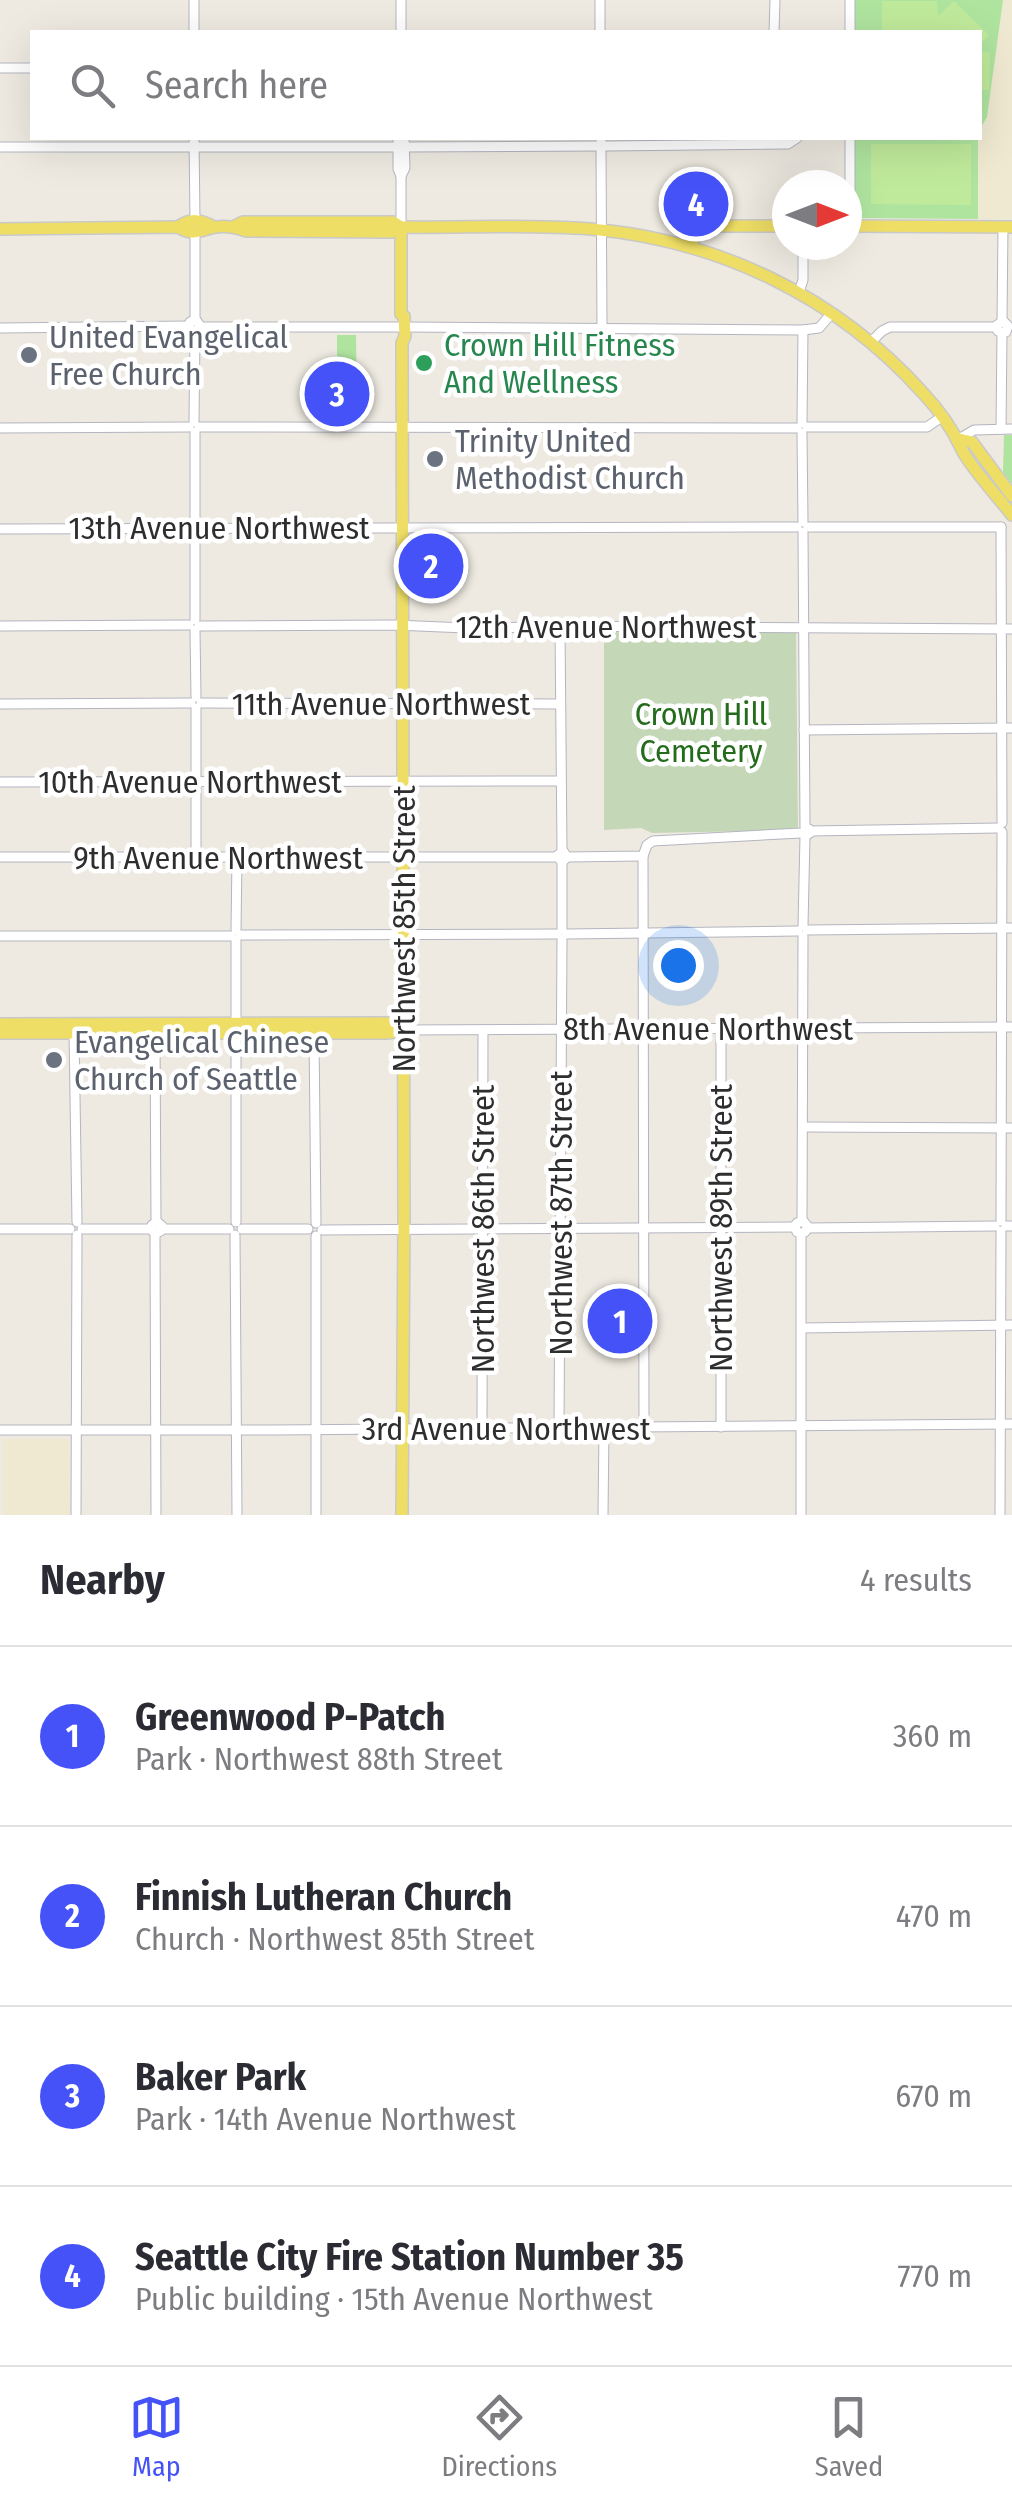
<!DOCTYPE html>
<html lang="en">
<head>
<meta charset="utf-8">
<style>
	body { margin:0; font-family:"Fira Sans Condensed",sans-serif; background:#f2f2f3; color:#2b2b33 }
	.compass { position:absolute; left:772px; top:170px; width:90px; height:90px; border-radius:50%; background:#fff; box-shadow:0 10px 40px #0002; rotate:90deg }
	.you { position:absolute; left:678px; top:965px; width:35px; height:35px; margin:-25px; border:8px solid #fff; border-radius:50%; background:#1a73e8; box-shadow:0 0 0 15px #1a73e833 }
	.badge { display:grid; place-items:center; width:65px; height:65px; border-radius:50%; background:#4452f8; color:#fff; font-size:32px; font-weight:700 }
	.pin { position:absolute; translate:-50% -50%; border:5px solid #fff; box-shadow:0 2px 10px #0006 }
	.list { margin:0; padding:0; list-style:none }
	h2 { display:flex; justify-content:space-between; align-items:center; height:130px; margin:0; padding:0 40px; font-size:42px }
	h2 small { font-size:32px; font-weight:400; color:#7c7c81 }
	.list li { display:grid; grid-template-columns:65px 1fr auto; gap:30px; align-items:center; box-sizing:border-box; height:180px; padding:0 40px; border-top:2px solid #e1e1e2 }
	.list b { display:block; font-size:38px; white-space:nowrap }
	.list p { margin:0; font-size:32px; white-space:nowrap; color:#7c7c81 }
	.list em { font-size:32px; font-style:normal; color:#7c7c81 }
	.icon { flex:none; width:55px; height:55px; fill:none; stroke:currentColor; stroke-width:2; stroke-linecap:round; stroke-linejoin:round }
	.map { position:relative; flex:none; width:1012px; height:1515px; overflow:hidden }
	.search { position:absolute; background:#fff; box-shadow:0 10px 40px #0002; left:30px; right:30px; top:30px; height:110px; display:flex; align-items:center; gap:25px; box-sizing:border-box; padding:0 35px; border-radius:0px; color:#7c7c81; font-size:38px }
	.sheet { height:850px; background:#fff }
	nav { display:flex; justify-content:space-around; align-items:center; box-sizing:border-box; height:140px; border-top:2px solid #e1e1e2; background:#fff; font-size:28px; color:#7c7c81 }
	nav a { display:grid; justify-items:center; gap:5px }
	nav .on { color:#4452f8 }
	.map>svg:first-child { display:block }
</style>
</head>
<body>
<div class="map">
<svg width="1012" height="1515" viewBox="0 0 1012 1515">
	<rect width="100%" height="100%" fill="#eeeae1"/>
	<g fill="#efe9d1">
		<polygon points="1003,0 1012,0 1012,219 978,219 978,138 987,117"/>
		<polygon points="3,1439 69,1439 70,1515 3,1515"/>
	</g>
	<g fill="#afe49f">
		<polygon points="855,0 1003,0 987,117 980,129 980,32 855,32"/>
		<polygon points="855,138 978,138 978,219 855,218"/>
		<polygon points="337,335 356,335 357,417 317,417 317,371 337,371"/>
		<polygon points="1004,435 1012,435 1012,484 1003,472"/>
		<polygon points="606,1314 635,1314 634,1329 607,1329"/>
	</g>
	<polygon fill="#c4d8b8" points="604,632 796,632 798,830 652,833 641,828 604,830"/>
	<g fill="#c0ea9b">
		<polygon points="937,1 938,16 954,1 989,35 980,44 980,32 882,32 882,1"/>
		<polygon points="980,51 990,53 989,90 980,90"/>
		<polygon points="871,144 971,144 971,205 871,204"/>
	</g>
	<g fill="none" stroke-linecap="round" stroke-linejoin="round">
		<defs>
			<g id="minor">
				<polyline points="194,0 194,32"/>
				<polyline points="401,0 401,32"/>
				<polyline points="600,0 600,32"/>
				<polyline points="850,0 850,32"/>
				<polyline points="774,32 775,0"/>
				<polyline points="0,68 32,68"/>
				<polyline points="194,138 195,220"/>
				<polyline points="398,138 398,169 401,176"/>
				<polyline points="601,138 601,141"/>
				<polyline points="850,138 850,226"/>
				<polyline points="606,146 788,144 797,138"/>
				<polyline points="0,147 398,147"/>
				<polyline points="404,147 597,146"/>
				<polyline points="601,150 602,328"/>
				<polyline points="401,227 401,176 405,168 404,138"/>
				<polyline points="195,233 195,320"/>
				<polyline points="799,292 803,280 803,245"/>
				<polyline points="1002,321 1003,227"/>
				<polyline points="201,327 399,327"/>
				<polyline points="404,327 803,330 819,328 832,313"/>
				<polyline points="0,328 189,326"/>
				<polyline points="871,342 882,331 890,327 997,327"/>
				<polyline points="194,422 195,332 191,331 189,326 190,322 196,320 201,327 195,332"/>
				<polyline points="802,423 803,330"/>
				<polyline points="199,427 797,428"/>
				<polyline points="807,427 927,427 943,416"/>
				<polyline points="0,428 189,427"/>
				<polyline points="1001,429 1002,333 998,331 996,326 1003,321 1008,326 1006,332 1002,333"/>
				<polyline points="195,432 195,620"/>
				<polyline points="802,433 803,522"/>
				<polyline points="959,439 974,430 1012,429"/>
				<polyline points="808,527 1001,527"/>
				<polyline points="1001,527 1002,823"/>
				<polyline points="0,529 797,527"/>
				<polyline points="803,532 805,827"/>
				<polyline points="0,626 189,625"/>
				<polyline points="199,626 395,625 489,629 537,626 1012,629"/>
				<polyline points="560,627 562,851"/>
				<polyline points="195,630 196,697"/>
				<polyline points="201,703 560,704"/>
				<polyline points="0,704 191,703"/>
				<polyline points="196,708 196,857"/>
				<polyline points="804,730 1012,728"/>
				<polyline points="0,782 560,781"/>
				<polyline points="810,831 998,828"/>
				<polyline points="643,856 644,1428"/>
				<polyline points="0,857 557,857"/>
				<polyline points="567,857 643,856 647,845 653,841 801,833"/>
				<polyline points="562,862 567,857 563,851 557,856 562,862 562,930"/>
				<polyline points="803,926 805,836 810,833 809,829"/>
				<polyline points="236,930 237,858"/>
				<polyline points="807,930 1012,928"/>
				<polyline points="567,934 798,931"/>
				<polyline points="240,935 557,934"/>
				<polyline points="0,936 231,936"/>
				<polyline points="236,940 236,1222"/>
				<polyline points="404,1030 1012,1027"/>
				<polyline points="74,1033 77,1222"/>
				<polyline points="155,1033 156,1223"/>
				<polyline points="314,1033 316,1223"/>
				<polyline points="803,1127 1012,1128"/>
				<polyline points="802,1221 803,936"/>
				<polyline points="1001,1221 1002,832"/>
				<polyline points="1006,1226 1012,1226"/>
				<polyline points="808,1228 995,1226"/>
				<polyline points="0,1229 70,1229"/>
				<polyline points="82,1229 151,1229"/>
				<polyline points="162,1229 229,1229"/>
				<polyline points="242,1229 308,1229"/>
				<polyline points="322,1230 795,1227"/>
				<polyline points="155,1234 162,1230 162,1226 157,1222 152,1225 151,1229 155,1234 156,1515"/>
				<polyline points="235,1235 237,1515"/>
				<polyline points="316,1236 316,1515"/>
				<polyline points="802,1328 1012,1325"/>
				<polyline points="721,1427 721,1029"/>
				<polyline points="482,1428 483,1030"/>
				<polyline points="559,1428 562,939"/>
				<polyline points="0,1430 276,1430 1012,1424"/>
				<polyline points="76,1515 77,1235"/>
				<polyline points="603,1515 604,1427"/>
				<polyline points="801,1515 801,1233 797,1232 795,1226 797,1223 803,1221 808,1227 805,1232 801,1233"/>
				<polyline points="1000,1515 1001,1231"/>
			</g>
			<g id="major">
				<polyline points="847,226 1012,227"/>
				<path d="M178 227C191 218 200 219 214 227"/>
				<polyline points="233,227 243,222 393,222 401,227"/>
				<polyline points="401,227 401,314 404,316 405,336 402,343 404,1221 402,1515"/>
				<path d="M0 229 178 227C191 235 197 232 211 228 223 225 235 227 246 231L392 232 401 227C464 228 528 224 591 229 719 240 837 297 923 393 939 410 952 428 961 448 969 466 999 498 1012 515"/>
				<polyline points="688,246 700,231 718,226 787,226"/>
				<polyline points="959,439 972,442 1012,496"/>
				<polyline points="0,1024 387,1023 404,1030"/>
				<polyline points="0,1033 387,1033 401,1031"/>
			</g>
		</defs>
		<use href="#minor" stroke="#b4b5c0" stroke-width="11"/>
		<use href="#major" stroke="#c9c9c9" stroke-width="14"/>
		<use href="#minor" stroke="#fff" stroke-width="9"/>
		<use href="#major" stroke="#efde65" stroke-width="11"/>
	</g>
	<g fill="#6b7280" stroke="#fff" stroke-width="4">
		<circle cx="29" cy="355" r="10"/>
		<circle cx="435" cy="459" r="10"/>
		<circle cx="54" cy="1060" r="10"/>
	</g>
	<circle fill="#2e9e5b" stroke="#fff" stroke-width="4" cx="424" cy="363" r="10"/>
	<g text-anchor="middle" stroke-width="9" stroke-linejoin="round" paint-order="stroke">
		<g font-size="32" fill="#5b616d" stroke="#fff" text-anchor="start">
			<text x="49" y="348">United Evangelical<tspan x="49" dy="37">Free Church</tspan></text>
			<text x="455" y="452">Trinity United<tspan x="455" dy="37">Methodist Church</tspan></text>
			<text x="74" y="1053">Evangelical Chinese<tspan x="74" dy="37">Church of Seattle</tspan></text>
		</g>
		<g font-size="32" fill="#27864d" stroke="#fff" text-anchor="start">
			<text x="444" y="356">Crown Hill Fitness<tspan x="444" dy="37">And Wellness</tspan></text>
		</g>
		<g font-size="32" fill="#2e2e2e" stroke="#fff">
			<text x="219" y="539">13th Avenue Northwest</text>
			<text x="606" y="638">12th Avenue Northwest</text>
			<text x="381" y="715">11th Avenue Northwest</text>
			<text x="190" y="793">10th Avenue Northwest</text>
			<text x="218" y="869">9th Avenue Northwest</text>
			<text transform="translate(404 929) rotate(-90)" y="11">Northwest 85th Street</text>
			<text x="708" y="1040">8th Avenue Northwest</text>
			<text transform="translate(561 1213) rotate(-90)" y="11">Northwest 87th Street</text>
			<text transform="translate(721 1228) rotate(-90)" y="11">Northwest 89th Street</text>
			<text transform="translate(483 1229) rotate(-90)" y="11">Northwest 86th Street</text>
			<text x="506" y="1440">3rd Avenue Northwest</text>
		</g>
		<g font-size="32" fill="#246c1c" stroke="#fff">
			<text x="701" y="725">Crown Hill<tspan x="701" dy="37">Cemetery</tspan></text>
		</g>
	</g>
</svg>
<svg class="compass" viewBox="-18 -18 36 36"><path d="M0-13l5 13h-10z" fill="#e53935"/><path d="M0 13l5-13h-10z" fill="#7c7c81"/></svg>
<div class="you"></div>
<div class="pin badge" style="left:620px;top:1321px">1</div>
<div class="pin badge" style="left:431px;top:566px">2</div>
<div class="pin badge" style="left:337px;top:394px">3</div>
<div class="pin badge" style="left:696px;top:204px">4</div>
<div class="search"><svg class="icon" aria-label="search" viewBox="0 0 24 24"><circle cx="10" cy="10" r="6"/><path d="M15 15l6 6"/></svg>Search here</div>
</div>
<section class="sheet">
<h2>Nearby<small>4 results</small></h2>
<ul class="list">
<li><span class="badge">1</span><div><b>Greenwood P-Patch</b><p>Park · Northwest 88th Street</p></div><em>360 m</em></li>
<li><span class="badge">2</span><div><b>Finnish Lutheran Church</b><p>Church · Northwest 85th Street</p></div><em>470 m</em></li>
<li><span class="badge">3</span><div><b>Baker Park</b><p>Park · 14th Avenue Northwest</p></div><em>670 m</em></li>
<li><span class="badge">4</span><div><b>Seattle City Fire Station Number 35</b><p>Public building · 15th Avenue Northwest</p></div><em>770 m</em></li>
</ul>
</section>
<nav>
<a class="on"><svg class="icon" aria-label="map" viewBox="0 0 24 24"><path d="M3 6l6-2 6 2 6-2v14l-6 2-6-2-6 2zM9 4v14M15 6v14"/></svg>Map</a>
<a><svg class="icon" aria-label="directions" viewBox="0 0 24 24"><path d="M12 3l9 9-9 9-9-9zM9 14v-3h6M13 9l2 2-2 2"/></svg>Directions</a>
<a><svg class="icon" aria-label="saved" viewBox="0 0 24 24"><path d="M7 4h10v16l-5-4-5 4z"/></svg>Saved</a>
</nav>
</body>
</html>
